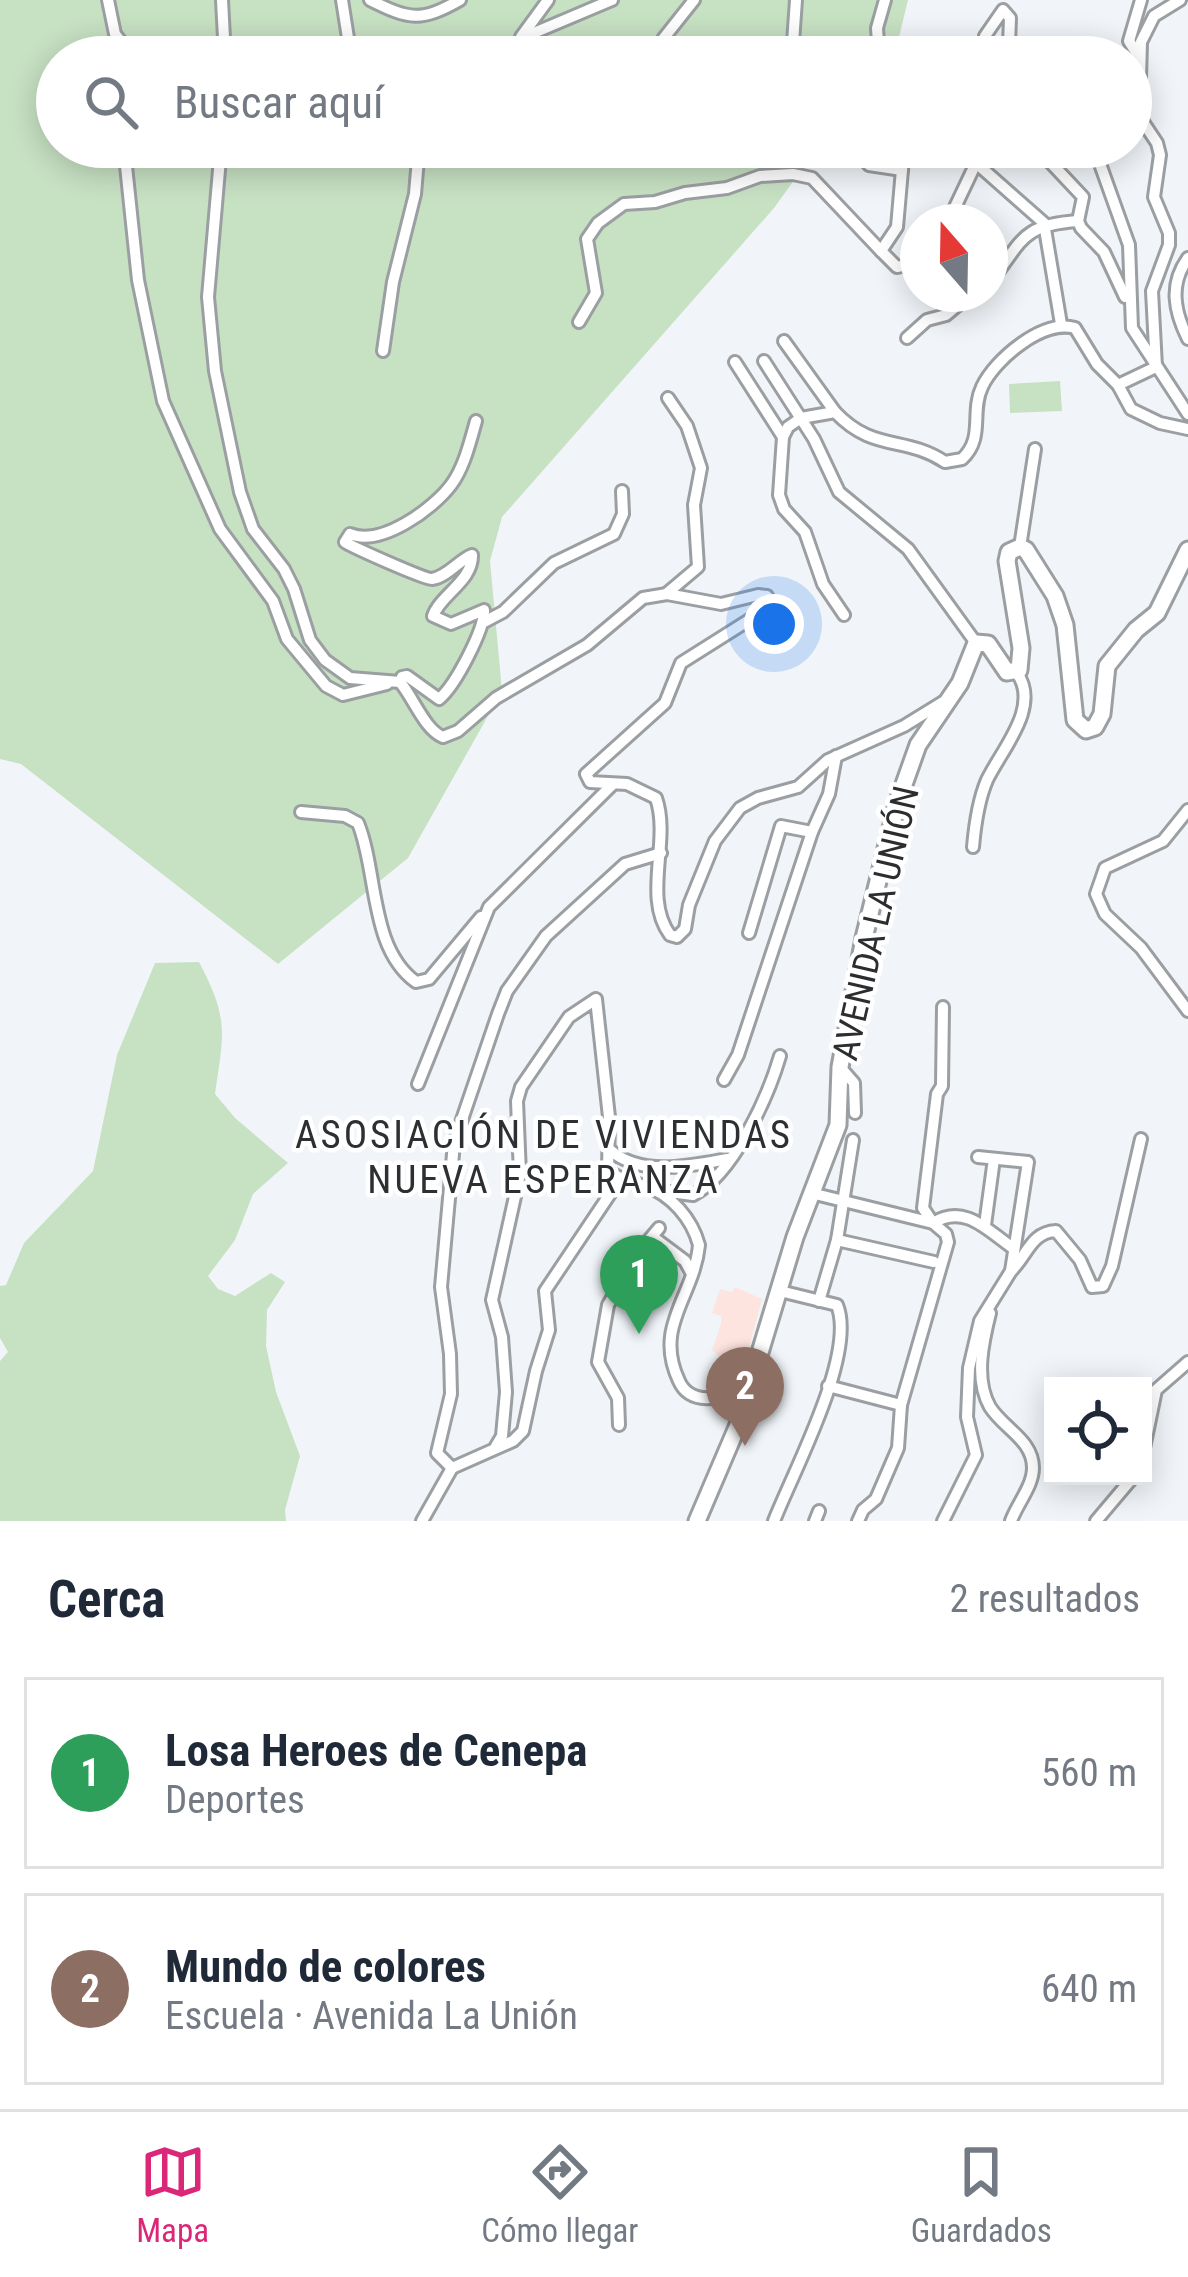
<!DOCTYPE html>
<html lang="es">
<head>
<meta charset="utf-8">
<style>
	body { margin:0; font-family:"Roboto Condensed",sans-serif; background:#f6f6f7; color:#1f2937 }
	.controls { position:absolute; right:36px; bottom:36px; display:grid; overflow:hidden; border-radius:0px; box-shadow:0 6px 30px #0003 }
	.controls button { width:108px; height:108px; display:grid; place-items:center; padding:0; border:0; border-bottom:3px solid #e0e1e3; background:#fff; color:#1f2937; font:60px sans-serif }
	.compass { position:absolute; left:900px; top:204px; width:108px; height:108px; border-radius:50%; background:#fff; box-shadow:0 6px 30px #0003; rotate:340deg }
	.you { position:absolute; left:774px; top:624px; width:42px; height:42px; margin:-30px; border:9px solid #fff; border-radius:50%; background:#1a73e8; box-shadow:0 0 0 18px #1a73e833 }
	.badge { display:grid; place-items:center; width:78px; height:78px; border-radius:50%; background:#db2777; color:#fff; font-size:39px; font-weight:700 }
	.pin { position:absolute; translate:-50% -99px; filter:drop-shadow(0 3px 6px #0008) }
	.pin::after { content:''; position:absolute; top:63px; width:42px; height:36px; background:inherit; clip-path:polygon(0 0,100% 0,50% 100%) }
	.list { margin:0; padding:0; list-style:none }
	h2 { display:flex; justify-content:space-between; align-items:center; height:156px; margin:0; padding:0 48px; font-size:51px }
	h2 small { font-size:39px; font-weight:400; color:#747a83 }
	.list li { display:grid; grid-template-columns:78px 1fr auto; gap:36px; align-items:center; box-sizing:border-box; height:192px; margin:0 24px 24px; padding:0 24px; border:3px solid #e0e1e3; border-radius:0px }
	.list b { display:block; font-size:45px; white-space:nowrap }
	.list p { margin:0; font-size:39px; white-space:nowrap; color:#747a83 }
	.list em { font-size:39px; font-style:normal; color:#747a83 }
	.icon { flex:none; width:66px; height:66px; fill:none; stroke:currentColor; stroke-width:2; stroke-linecap:round; stroke-linejoin:round }
	.map { position:relative; flex:none; width:1188px; height:1521px; overflow:hidden }
	.search { position:absolute; background:#fff; box-shadow:0 6px 30px #0003; left:36px; right:36px; top:36px; height:132px; display:flex; align-items:center; gap:30px; box-sizing:border-box; padding:0 42px; border-radius:66px; color:#747a83; font-size:45px }
	.sheet { height:588px; background:#fff }
	nav { display:flex; justify-content:space-around; align-items:center; box-sizing:border-box; height:168px; border-top:3px solid #e0e1e3; background:#fff; font-size:33px; color:#747a83 }
	nav a { display:grid; justify-items:center; gap:6px }
	nav .on { color:#db2777 }
	.map>svg:first-child { display:block }
</style>
</head>
<body>
<div class="map">
<svg width="1188" height="1521" viewBox="0 0 1188 1521">
	<rect width="100%" height="100%" fill="#f1f5f9"/>
	<polygon fill="#fee4df" points="735,1287 762,1299 741,1377 712,1350 721,1324 721,1316 712,1313 720,1289 732,1292"/>
	<g fill="#c7e1c3">
		<polygon points="0,0 908,0 899,37 884,57 57,57 57,147 818,147 774,208 502,517 490,561 502,691 408,858 278,964 21,764 0,759"/>
		<polygon points="1060,381 1062,411 1010,413 1009,384"/>
		<path d="M199 962C229 1019 224 1032 215 1094L235 1118 288 1163 253 1194 235 1240 208 1276 218 1289 235 1296 271 1273 285 1282 267 1310 266 1346 276 1392 300 1456 285 1510 286 1521H0V1361L8 1352 0 1338V1286L6 1285 24 1243 93 1171 117 1055 155 963Z"/>
	</g>
	<g fill="none" stroke-linecap="round" stroke-linejoin="round">
		<defs>
			<g id="minor">
				<polyline points="108,0 115,34 133,57"/>
				<polyline points="222,0 225,57"/>
				<polyline points="342,0 351,57"/>
				<path d="M370 0C410 20 421 22 460 0"/>
				<polyline points="521,37 548,0"/>
				<polyline points="663,39 694,0"/>
				<polyline points="497,57 529,35 612,0"/>
				<polyline points="792,57 796,0"/>
				<polyline points="879,57 877,28 885,0"/>
				<polyline points="989,57 985,36 1003,10 1010,18 1009,45 1014,57"/>
				<polyline points="1139,57 1129,41 1141,0"/>
				<polyline points="124,147 138,280 163,401 220,529 273,601 287,639 326,686 343,695 387,684"/>
				<path d="M221 147 208 297 215 371 240 492 253 529 284 569 294 589 310 640 325 660 350 678 400 682 402 677 407 676 439 699C455 686 485 629 484 610L451 624 433 616C440 595 473 581 472 555 459 560 447 577 432 579 426 580 350 546 345 542L350 534C381 547 433 509 451 485 464 468 470 442 476 421"/>
				<polyline points="855,147 869,165 902,170"/>
				<polyline points="904,147 897,227 881,251 897,267 918,263"/>
				<polyline points="1036,147 1083,197 1078,221 1081,228 1104,252 1125,297"/>
				<polyline points="1094,147 1129,245 1132,328 1188,414"/>
				<polyline points="976,163 1044,223 1061,324"/>
				<polyline points="948,222 976,163 992,147"/>
				<path d="M1188 258C1169 284 1174 311 1188 339"/>
				<path d="M990 282C1023 242 1019 225 1078 221"/>
				<polyline points="579,322 596,293 587,239 598,223 624,204 655,202 685,193 727,188 760,176 793,174 812,178 881,251"/>
				<polyline points="907,338 927,320 946,315 971,294"/>
				<polyline points="784,341 835,412"/>
				<polyline points="383,351 393,282 415,194 419,147"/>
				<polyline points="764,361 814,439 839,492 908,549 976,643"/>
				<polyline points="735,362 783,437"/>
				<polyline points="1118,385 1156,367 1152,291 1169,245 1169,233 1154,197 1160,155 1157,143 1139,116 1141,42 1154,16 1180,0"/>
				<polyline points="1020,547 1035,449"/>
				<polyline points="666,594 698,567 694,505 701,468 687,426 668,398"/>
				<path d="M844 615 823 584 805 532 784 509 779 495 783 437 788 427 801 418 835 412C874 453 904 435 945 462L962 459C985 438 970 412 982 387 995 359 1043 319 1075 328L1097 364 1118 385 1131 409 1160 423 1188 429"/>
				<polyline points="484,622 503,612 554,563 614,534 623,514 622,491"/>
				<path d="M400 682C414 699 425 730 443 737L458 731 496 698 587 645 643 598 667 594 721 604 758 595 767 596 770 601 765 610 681 663 665 703 586 774 590 782 627 784 656 798C671 841 642 897 670 935L677 937 685 929 689 905 715 841 740 808 758 798 798 787 828 760 904 726 943 702"/>
				<polyline points="1188,810 1163,841 1105,868 1096,894 1105,914 1141,948 1188,1011"/>
				<path d="M301 812 345 816 358 823C378 872 369 948 416 982L429 979 481 917"/>
				<path d="M973 847C975 824 978 801 987 780 1002 749 1041 707 1017 673"/>
				<polyline points="749,933 781,826 812,832"/>
				<path d="M943 1007 942 1086 937 1094 923 1208 933 1223C965 1203 988 1231 1013 1248"/>
				<polyline points="840,1067 854,1083 855,1113"/>
				<polyline points="724,1080 738,1055 812,832 829,794 836,756"/>
				<polyline points="418,1084 489,907 613,784"/>
				<path d="M610 1150C641 1177 690 1166 727 1159"/>
				<path d="M662 1191 693 1195C733 1175 768 1097 780 1056"/>
				<polyline points="811,1193 933,1223 946,1234 948,1242 901,1405 898,1448 876,1499 863,1510 858,1521"/>
				<polyline points="985,1225 994,1159"/>
				<polyline points="653,1237 685,1261 691,1272"/>
				<polyline points="837,1240 934,1262"/>
				<path d="M1011 1271C1027 1256 1031 1232 1056 1231L1080 1260 1092 1287 1103 1286 1112 1266 1141 1139"/>
				<polyline points="819,1301 837,1240 853,1140"/>
				<path d="M990 1313C983 1341 974 1379 990 1407 1004 1429 1033 1440 1033 1468 1033 1486 1017 1504 1011 1521"/>
				<polyline points="828,1386 901,1405"/>
				<polyline points="619,1425 618,1398 598,1362 608,1305 638,1253 659,1228"/>
				<path d="M496 1446 502 1436 506 1392 502 1337 492 1300 520 1174 517 1101 521 1087 569 1017 596 999 609 1117 608 1170C619 1180 631 1182 645 1186 671 1194 692 1219 699 1245 694 1297 653 1326 679 1381 691 1408 724 1397 747 1391"/>
				<polyline points="1143,1453 1156,1390 1188,1362"/>
				<polyline points="452,1468 437,1453 451,1394 450,1354 441,1287 454,1143 498,1014 507,991 546,936 625,864 661,853"/>
				<polyline points="422,1521 452,1468 513,1441 523,1431 536,1371 549,1330 545,1291 614,1188 626,1182"/>
				<path d="M774 1521C793 1472 857 1354 837 1305L780 1291"/>
				<polyline points="815,1521 819,1511"/>
				<polyline points="943,1521 976,1455 967,1417 969,1368 980,1321 1011,1271 1028,1162 978,1157"/>
				<polyline points="1096,1521 1134,1476"/>
			</g>
			<polyline id="secondary" points="697,1521 738,1425 795,1237 838,1125 840,1067 864,938 897,804 918,745 960,683 976,643 988,644 1007,672 1019,670 1021,648 1007,561 1009,552 1020,547 1026,550 1055,596 1065,625 1075,720 1086,730 1095,727 1102,714 1107,666 1136,630 1157,613 1188,550"/>
		</defs>
		<use href="#minor" stroke="#9b9fa2" stroke-width="16"/>
		<use href="#secondary" stroke="#9b9fa2" stroke-width="21"/>
		<use href="#minor" stroke="#fff" stroke-width="10"/>
		<use href="#secondary" stroke="#fff" stroke-width="15"/>
	</g>
	<g text-anchor="middle" stroke-width="9" stroke-linejoin="round" paint-order="stroke">
		<g font-size="36" fill="#2c2d2f" stroke="#fff">
			<text transform="translate(875 923) rotate(-77)" y="13">AVENIDA LA UNIÓN</text>
		</g>
		<g font-size="39" letter-spacing="3" fill="#2d3033" stroke="#fff">
			<text x="544" y="1148">ASOSIACIÓN DE VIVIENDAS<tspan x="544" dy="45">NUEVA ESPERANZA</tspan></text>
		</g>
	</g>
</svg>
<div class="controls">
<button><svg class="icon" aria-label="locate" viewBox="0 0 24 24"><circle cx="12" cy="12" r="6"/><path d="M12 2v4M12 18v4M2 12h4M18 12h4"/></svg></button>
</div>
<svg class="compass" viewBox="-18 -18 36 36"><path d="M0-13l5 13h-10z" fill="#e53935"/><path d="M0 13l5-13h-10z" fill="#747a83"/></svg>
<div class="you"></div>
<div class="pin badge" style="left:639px;top:1334px;background:#2e9e5b">1</div>
<div class="pin badge" style="left:745px;top:1446px;background:#8d6e63">2</div>
<div class="search"><svg class="icon" aria-label="search" viewBox="0 0 24 24"><circle cx="10" cy="10" r="6"/><path d="M15 15l6 6"/></svg>Buscar aquí</div>
</div>
<section class="sheet">
<h2>Cerca<small>2 resultados</small></h2>
<ul class="list">
<li><span class="badge" style="background:#2e9e5b">1</span><div><b>Losa Heroes de Cenepa</b><p>Deportes</p></div><em>560 m</em></li>
<li><span class="badge" style="background:#8d6e63">2</span><div><b>Mundo de colores</b><p>Escuela · Avenida La Unión</p></div><em>640 m</em></li>
</ul>
</section>
<nav>
<a class="on"><svg class="icon" aria-label="map" viewBox="0 0 24 24"><path d="M3 6l6-2 6 2 6-2v14l-6 2-6-2-6 2zM9 4v14M15 6v14"/></svg>Mapa</a>
<a><svg class="icon" aria-label="directions" viewBox="0 0 24 24"><path d="M12 3l9 9-9 9-9-9zM9 14v-3h6M13 9l2 2-2 2"/></svg>Cómo llegar</a>
<a><svg class="icon" aria-label="saved" viewBox="0 0 24 24"><path d="M7 4h10v16l-5-4-5 4z"/></svg>Guardados</a>
</nav>
</body>
</html>
